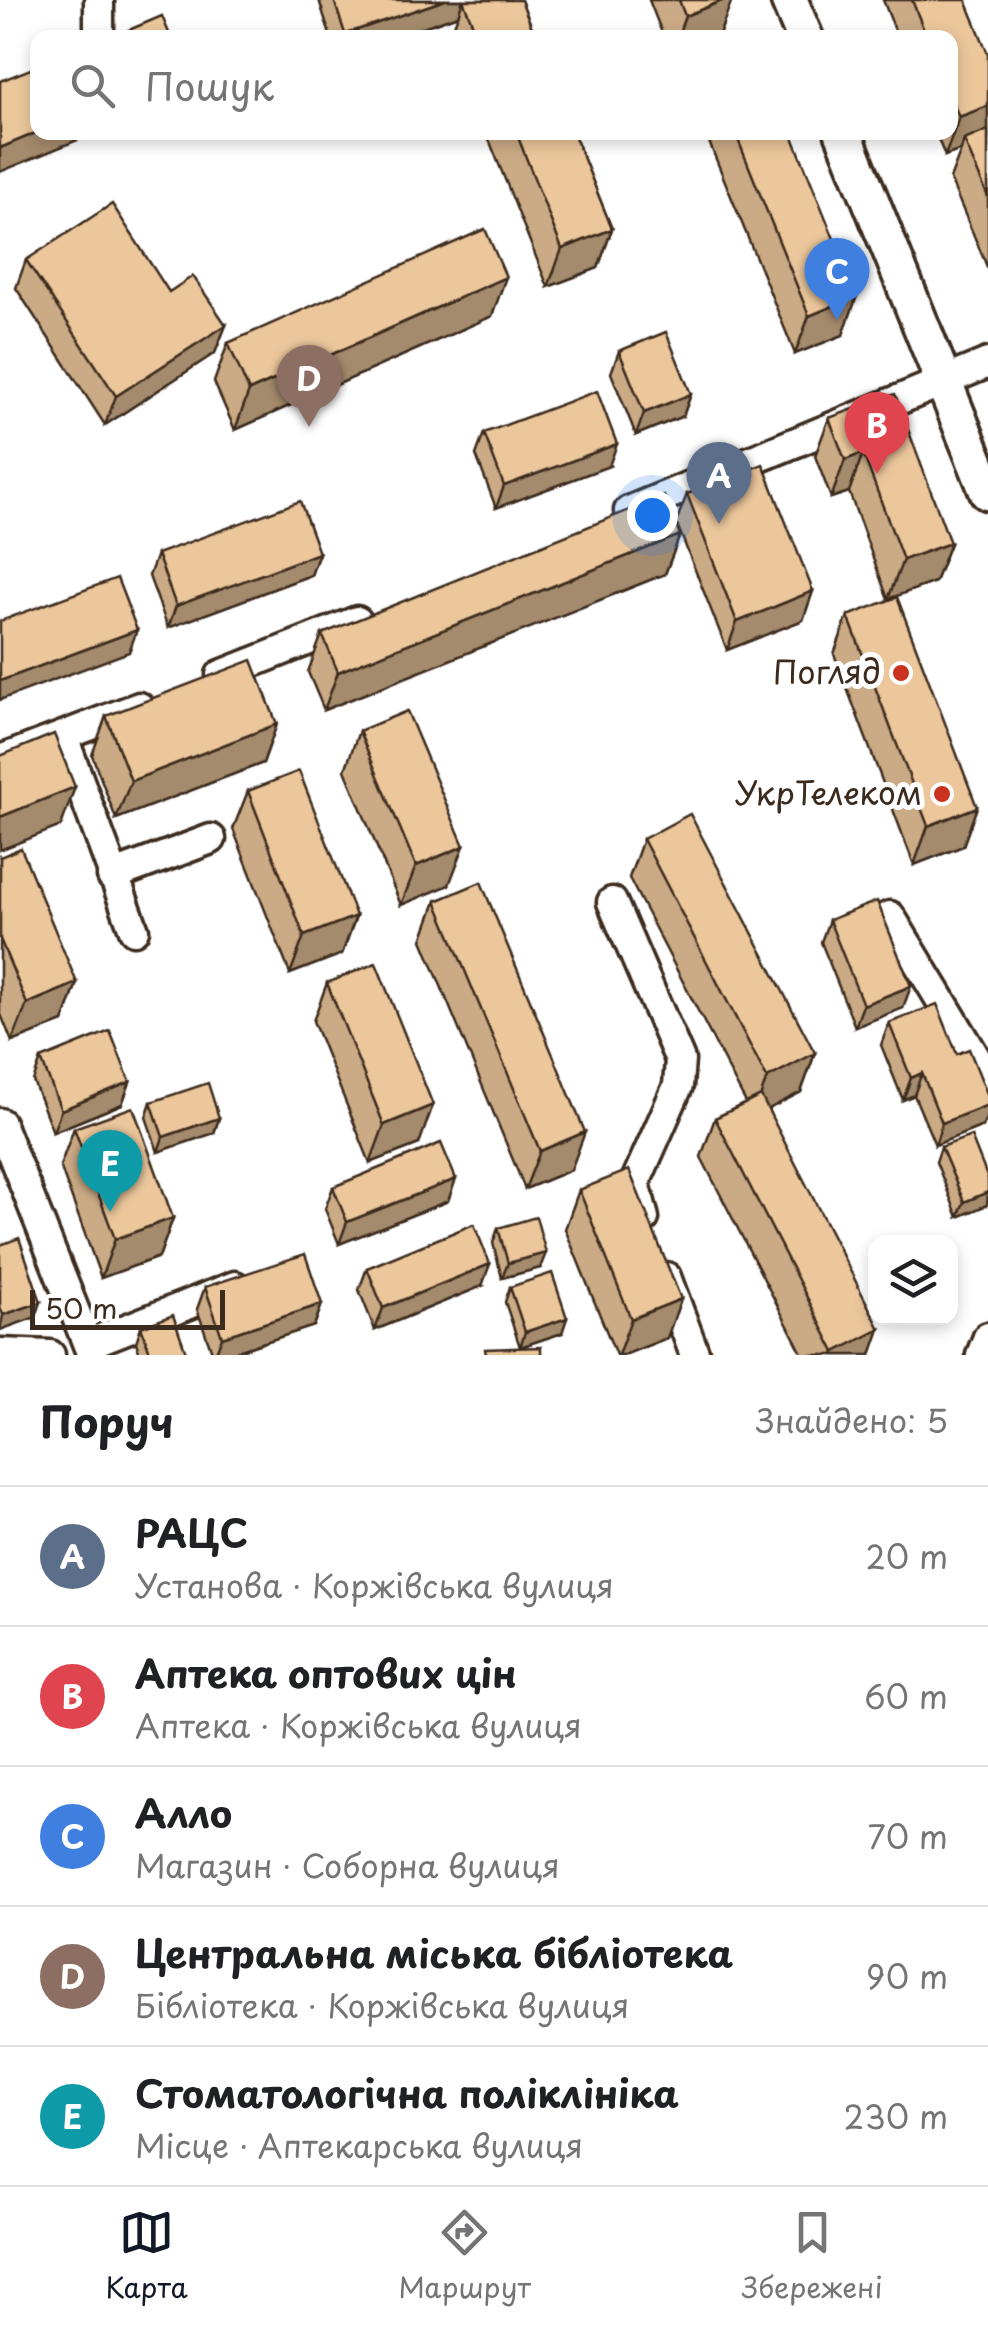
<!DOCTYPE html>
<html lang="uk">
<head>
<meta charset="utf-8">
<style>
	body { margin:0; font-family:"Playpen Sans",sans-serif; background:#f6f6f6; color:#202124 }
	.controls { position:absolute; right:30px; bottom:30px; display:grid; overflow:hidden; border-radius:20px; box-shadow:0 5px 15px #0003 }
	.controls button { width:90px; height:90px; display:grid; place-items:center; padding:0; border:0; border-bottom:2px solid #e0e0e0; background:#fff; color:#202124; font:50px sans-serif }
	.scale { position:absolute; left:30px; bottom:25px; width:195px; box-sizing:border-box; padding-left:10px; border:5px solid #3b2a1e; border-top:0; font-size:28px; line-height:35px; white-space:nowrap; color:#3b2a1e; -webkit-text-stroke:8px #fff; paint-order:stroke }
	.you { position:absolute; left:652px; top:515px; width:35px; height:35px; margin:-25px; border:8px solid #fff; border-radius:50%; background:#1a73e8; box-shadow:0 0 0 15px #1a73e833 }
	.badge { display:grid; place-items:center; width:65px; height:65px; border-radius:50%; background:#111827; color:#fff; font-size:32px; font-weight:700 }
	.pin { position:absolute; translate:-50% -82px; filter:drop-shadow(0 2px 5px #0008) }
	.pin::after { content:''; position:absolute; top:52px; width:35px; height:30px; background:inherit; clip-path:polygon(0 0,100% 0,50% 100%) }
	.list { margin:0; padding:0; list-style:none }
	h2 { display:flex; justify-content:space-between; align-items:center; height:130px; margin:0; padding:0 40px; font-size:42px }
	h2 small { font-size:32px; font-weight:400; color:#757577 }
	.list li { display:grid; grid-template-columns:65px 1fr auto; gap:30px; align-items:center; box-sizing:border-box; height:140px; padding:0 40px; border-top:2px solid #e0e0e0 }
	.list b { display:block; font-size:38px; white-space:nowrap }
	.list p { margin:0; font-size:32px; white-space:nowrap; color:#757577 }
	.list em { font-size:32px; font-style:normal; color:#757577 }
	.icon { flex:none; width:55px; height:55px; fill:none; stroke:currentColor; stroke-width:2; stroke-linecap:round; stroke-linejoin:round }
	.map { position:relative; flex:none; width:988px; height:1355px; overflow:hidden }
	.search { position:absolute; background:#fff; box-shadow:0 5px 15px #0003; left:30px; right:30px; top:30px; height:110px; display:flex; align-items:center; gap:25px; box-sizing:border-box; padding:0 35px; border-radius:20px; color:#757577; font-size:38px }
	.sheet { height:830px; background:#fff }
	nav { display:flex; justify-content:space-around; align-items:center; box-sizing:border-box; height:140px; border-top:2px solid #e0e0e0; background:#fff; font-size:28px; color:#757577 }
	nav a { display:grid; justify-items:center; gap:5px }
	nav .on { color:#111827 }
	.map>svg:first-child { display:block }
</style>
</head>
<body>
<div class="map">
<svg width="988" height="1355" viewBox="0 0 988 1355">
	<rect width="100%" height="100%" fill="#fff"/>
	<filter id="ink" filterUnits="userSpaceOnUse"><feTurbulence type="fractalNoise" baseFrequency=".01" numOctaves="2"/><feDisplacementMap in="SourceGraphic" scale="20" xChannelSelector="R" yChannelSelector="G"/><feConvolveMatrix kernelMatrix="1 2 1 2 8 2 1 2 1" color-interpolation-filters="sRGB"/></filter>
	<g filter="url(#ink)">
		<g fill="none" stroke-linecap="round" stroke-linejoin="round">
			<defs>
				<g id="minor">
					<polyline points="99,28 99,0"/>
					<polyline points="629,511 988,363"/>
					<polyline points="221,675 357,621"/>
					<polyline points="63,737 134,930"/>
					<polyline points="0,760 139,707"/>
					<polyline points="112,876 211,839"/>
					<polyline points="612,902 680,1060 678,1086 635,1183 644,1218"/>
					<polyline points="890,916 983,1070 988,1085"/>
					<polyline points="0,1123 92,1355"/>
					<polyline points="666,1277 695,1355"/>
					<polyline points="88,1344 235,1286"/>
					<polyline points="0,1353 50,1355"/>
					<polyline points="981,1355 988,1337"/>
				</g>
				<g id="major">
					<polyline points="789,0 805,38"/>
					<polyline points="843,132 988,492"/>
				</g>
			</defs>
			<use href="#minor" stroke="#3b2a1e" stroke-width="35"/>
			<use href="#major" stroke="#3b2a1e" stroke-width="42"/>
			<use href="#minor" stroke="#fff" stroke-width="28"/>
			<use href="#major" stroke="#fff" stroke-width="35"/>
		</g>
		<g fill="#cbab86" stroke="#3b2a1e" stroke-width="2.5">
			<polygon points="319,0 521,0 536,38 449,38 458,15 391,38 331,38"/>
			<polygon points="649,0 732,0 719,35 713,38 664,38"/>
			<polygon points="883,0 966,0 988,106 988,269 950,179 961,150 945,156 935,132 950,132 950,38 898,38"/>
			<polygon points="486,132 573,132 612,229 598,268 548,287"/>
			<polygon points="705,132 791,132 843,335 795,354"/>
			<polygon points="26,260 169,292 226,325 215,353 105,425 16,288"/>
			<polygon points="492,316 235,430 214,382 228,343"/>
			<polygon points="619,351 691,394 683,416 636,435 611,373"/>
			<polygon points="829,418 950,543 935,582 888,599 849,492 831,498 815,456"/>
			<polygon points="484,433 609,466 496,508 476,455"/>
			<polygon points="687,494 813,591 803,620 727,650 676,522"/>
			<polygon points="680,535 665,574 324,710 308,672 322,634"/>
			<polygon points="319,553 311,575 168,628 149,576 157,554"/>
			<polygon points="848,616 963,846 914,865 834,654"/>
			<polygon points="106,716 277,724 263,763 116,819 92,755"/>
			<polygon points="359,731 449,885 401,905 345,770"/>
			<polygon points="248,791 356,916 342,954 290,974 233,829"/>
			<polygon points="643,839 815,1053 801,1092 768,1109 871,1355 803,1355 701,1157 715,1118 746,1103 629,878"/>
			<polygon points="0,857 77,983 63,1022 12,1042 0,1012"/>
			<polygon points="436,901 571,1170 525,1189 422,940"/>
			<polygon points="829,920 903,1008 855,1027 821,942"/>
			<polygon points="327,983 419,1144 370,1163 313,1021"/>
			<polygon points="889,1023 957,1054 988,1096 988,1113 983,1126 935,1145 914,1095 903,1100 881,1045"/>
			<polygon points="41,1059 130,1082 122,1104 53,1132 33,1081"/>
			<polygon points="151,1102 219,1118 214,1133 158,1152 146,1117"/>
			<polygon points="74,1128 173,1218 159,1257 101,1278 60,1166"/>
			<polygon points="941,1147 988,1179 987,1205 958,1217 936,1162"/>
			<polygon points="333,1187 448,1201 339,1244 325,1209"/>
			<polygon points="579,1190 667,1338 624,1355 616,1355 565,1229"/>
			<polygon points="498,1228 540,1268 502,1278 493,1243"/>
			<polygon points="367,1268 482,1286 375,1330 359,1290"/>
			<polygon points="205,1287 322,1304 314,1326 225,1355 213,1355 197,1309"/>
			<polygon points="510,1287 562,1333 520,1347 505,1302"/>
			<polygon points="141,1327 187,1355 140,1355 136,1342"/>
		</g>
		<g fill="#a58b6d" stroke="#3b2a1e" stroke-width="2.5">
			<polygon points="445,0 463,0 458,15 391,38 344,38 345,34"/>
			<polygon points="724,0 732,0 719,35 713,38 677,38 685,16"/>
			<polygon points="988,106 988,139 964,140 961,150 945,156 959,117"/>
			<polygon points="38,132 97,132 0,172 0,148"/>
			<polygon points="612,229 598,268 548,287 562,249"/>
			<polygon points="506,277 492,316 235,430 249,391"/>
			<polygon points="857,296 843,335 795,354 809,316"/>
			<polygon points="226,325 215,353 105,425 116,396"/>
			<polygon points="691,394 683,416 636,435 644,413"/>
			<polygon points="617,444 609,466 496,508 504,486"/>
			<polygon points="863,453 849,492 831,498 845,460"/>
			<polygon points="680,535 665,574 324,710 338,672"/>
			<polygon points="950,543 935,582 888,599 903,560"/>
			<polygon points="319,553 311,575 168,628 176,606"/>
			<polygon points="813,591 803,620 727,650 737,622"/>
			<polygon points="137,630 129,652 0,700 0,681"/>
			<polygon points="277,724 263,763 116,819 131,781"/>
			<polygon points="75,787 61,826 0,850 0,817"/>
			<polygon points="977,807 963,846 914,865 928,826"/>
			<polygon points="464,846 449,885 401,905 416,866"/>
			<polygon points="356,916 342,954 290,974 304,936"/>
			<polygon points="77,983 63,1022 12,1042 27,1004"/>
			<polygon points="911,986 903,1008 855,1027 863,1005"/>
			<polygon points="815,1053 801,1092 753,1117 767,1078"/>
			<polygon points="922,1073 914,1095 903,1100 911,1078"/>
			<polygon points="130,1082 122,1104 53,1132 61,1110"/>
			<polygon points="433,1105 419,1144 370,1163 384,1125"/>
			<polygon points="988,1105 988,1113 983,1126 935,1145 942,1123"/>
			<polygon points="219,1118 214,1133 158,1152 163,1137"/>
			<polygon points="585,1132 571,1170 525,1189 540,1151"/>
			<polygon points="456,1179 448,1201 339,1244 347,1222"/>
			<polygon points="988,1192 987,1205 958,1217 964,1202"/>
			<polygon points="173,1218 159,1257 101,1278 115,1239"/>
			<polygon points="546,1253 540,1268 502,1278 508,1263"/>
			<polygon points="490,1264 482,1286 375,1330 383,1308"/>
			<polygon points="681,1299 667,1338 624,1355 618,1355 631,1319"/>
			<polygon points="41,1302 36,1317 0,1330 3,1315"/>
			<polygon points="322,1304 314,1326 225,1355 215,1355 222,1337"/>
			<polygon points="567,1318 562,1333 520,1347 525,1332"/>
			<polygon points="880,1329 871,1355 834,1355 835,1352"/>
		</g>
		<g fill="#ecc79c" stroke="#3b2a1e" stroke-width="2.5">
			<polygon points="334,0 445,0 345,34"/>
			<polygon points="463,0 521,0 536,38 478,38"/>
			<polygon points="679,0 724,0 685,16"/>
			<polygon points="912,0 966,0 988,54 988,106 959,117 950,96 950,38 927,38"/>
			<polygon points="162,16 171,38 110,38"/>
			<polygon points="38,66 38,132 0,148 0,81"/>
			<polygon points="988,130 988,197 964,140"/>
			<polygon points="516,132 573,132 612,229 562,249"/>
			<polygon points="735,132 791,132 857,296 809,316"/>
			<polygon points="112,204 169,292 193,276 226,325 116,396 26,260"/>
			<polygon points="485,229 506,277 249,391 228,343"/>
			<polygon points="666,332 691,394 644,413 619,351"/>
			<polygon points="597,391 617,444 504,486 484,433"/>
			<polygon points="895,394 950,543 903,560 863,453 845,460 829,418"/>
			<polygon points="763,464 813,591 737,622 687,494"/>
			<polygon points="664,496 680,535 338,672 322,634"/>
			<polygon points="300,501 319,553 176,606 157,554"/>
			<polygon points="117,578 137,630 0,681 0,621"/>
			<polygon points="897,597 977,807 928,826 848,616"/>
			<polygon points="252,660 277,724 131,781 106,716"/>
			<polygon points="407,711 464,846 416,866 359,731"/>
			<polygon points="54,734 75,787 0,817 0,756"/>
			<polygon points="299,771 356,916 304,936 248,791"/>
			<polygon points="690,814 815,1053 767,1078 643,839"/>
			<polygon points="21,848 77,983 27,1004 0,939 0,857"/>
			<polygon points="481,882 585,1132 540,1151 436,901"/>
			<polygon points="877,901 911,986 863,1005 829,920"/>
			<polygon points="376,963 433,1105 384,1125 327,983"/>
			<polygon points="937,1004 957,1054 969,1049 988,1096 988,1105 942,1123 922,1073 911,1078 889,1023"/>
			<polygon points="110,1031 130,1082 61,1110 41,1059"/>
			<polygon points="208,1083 219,1118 163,1137 151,1102"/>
			<polygon points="761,1096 880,1329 835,1352 715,1118"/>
			<polygon points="133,1107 173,1218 115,1239 74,1128"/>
			<polygon points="971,1136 988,1179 988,1192 964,1202 941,1147"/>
			<polygon points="441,1143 456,1179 347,1222 333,1187"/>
			<polygon points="629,1170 681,1299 631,1319 579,1190"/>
			<polygon points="536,1217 546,1253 508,1263 498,1228"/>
			<polygon points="474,1224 490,1264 383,1308 367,1268"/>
			<polygon points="19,1238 41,1302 3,1315 0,1307 0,1245"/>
			<polygon points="305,1254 322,1304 222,1337 205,1287"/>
			<polygon points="552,1273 567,1318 525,1332 510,1287"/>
			<polygon points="173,1315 187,1355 151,1355 141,1327"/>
			<polygon points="541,1347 541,1355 486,1355 485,1349"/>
		</g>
	</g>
	<g fill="#c8321e" stroke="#fff" stroke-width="4">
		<circle cx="901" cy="673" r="10"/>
		<circle cx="942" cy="794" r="10"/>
	</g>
	<g text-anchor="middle" stroke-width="10" stroke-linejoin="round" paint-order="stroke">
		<g font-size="32" fill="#3b2a1e" stroke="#fff" text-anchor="end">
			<text x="881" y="684">Погляд</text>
			<text x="922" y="805">УкрТелеком</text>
		</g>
	</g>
</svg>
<div class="controls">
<button><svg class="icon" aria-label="layers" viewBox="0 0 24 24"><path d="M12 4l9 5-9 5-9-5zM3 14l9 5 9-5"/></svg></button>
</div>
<div class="scale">50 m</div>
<div class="you"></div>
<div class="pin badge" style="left:719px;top:524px;background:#5c6f8a">A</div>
<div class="pin badge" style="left:877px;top:474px;background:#e0444e">B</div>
<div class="pin badge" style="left:837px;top:320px;background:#3f7fe0">C</div>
<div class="pin badge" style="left:309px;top:427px;background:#8d6e63">D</div>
<div class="pin badge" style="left:110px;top:1212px;background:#0f9aa8">E</div>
<div class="search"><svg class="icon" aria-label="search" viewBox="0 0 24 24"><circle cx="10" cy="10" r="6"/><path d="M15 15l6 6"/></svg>Пошук</div>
</div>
<section class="sheet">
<h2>Поруч<small>Знайдено: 5</small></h2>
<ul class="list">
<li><span class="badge" style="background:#5c6f8a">A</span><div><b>РАЦС</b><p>Установа · Коржівська вулиця</p></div><em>20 m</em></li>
<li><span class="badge" style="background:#e0444e">B</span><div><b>Аптека оптових цін</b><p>Аптека · Коржівська вулиця</p></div><em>60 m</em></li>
<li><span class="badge" style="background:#3f7fe0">C</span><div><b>Алло</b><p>Магазин · Соборна вулиця</p></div><em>70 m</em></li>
<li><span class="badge" style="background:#8d6e63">D</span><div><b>Центральна міська бібліотека</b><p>Бібліотека · Коржівська вулиця</p></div><em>90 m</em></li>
<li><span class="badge" style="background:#0f9aa8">E</span><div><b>Стоматологічна поліклініка</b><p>Місце · Аптекарська вулиця</p></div><em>230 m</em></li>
</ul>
</section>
<nav>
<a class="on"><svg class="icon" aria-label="map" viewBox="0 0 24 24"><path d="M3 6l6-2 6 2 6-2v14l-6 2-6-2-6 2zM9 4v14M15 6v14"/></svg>Карта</a>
<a><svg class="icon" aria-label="directions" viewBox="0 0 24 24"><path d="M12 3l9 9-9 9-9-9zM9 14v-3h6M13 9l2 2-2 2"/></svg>Маршрут</a>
<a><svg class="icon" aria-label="saved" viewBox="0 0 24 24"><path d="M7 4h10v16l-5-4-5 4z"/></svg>Збережені</a>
</nav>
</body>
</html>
